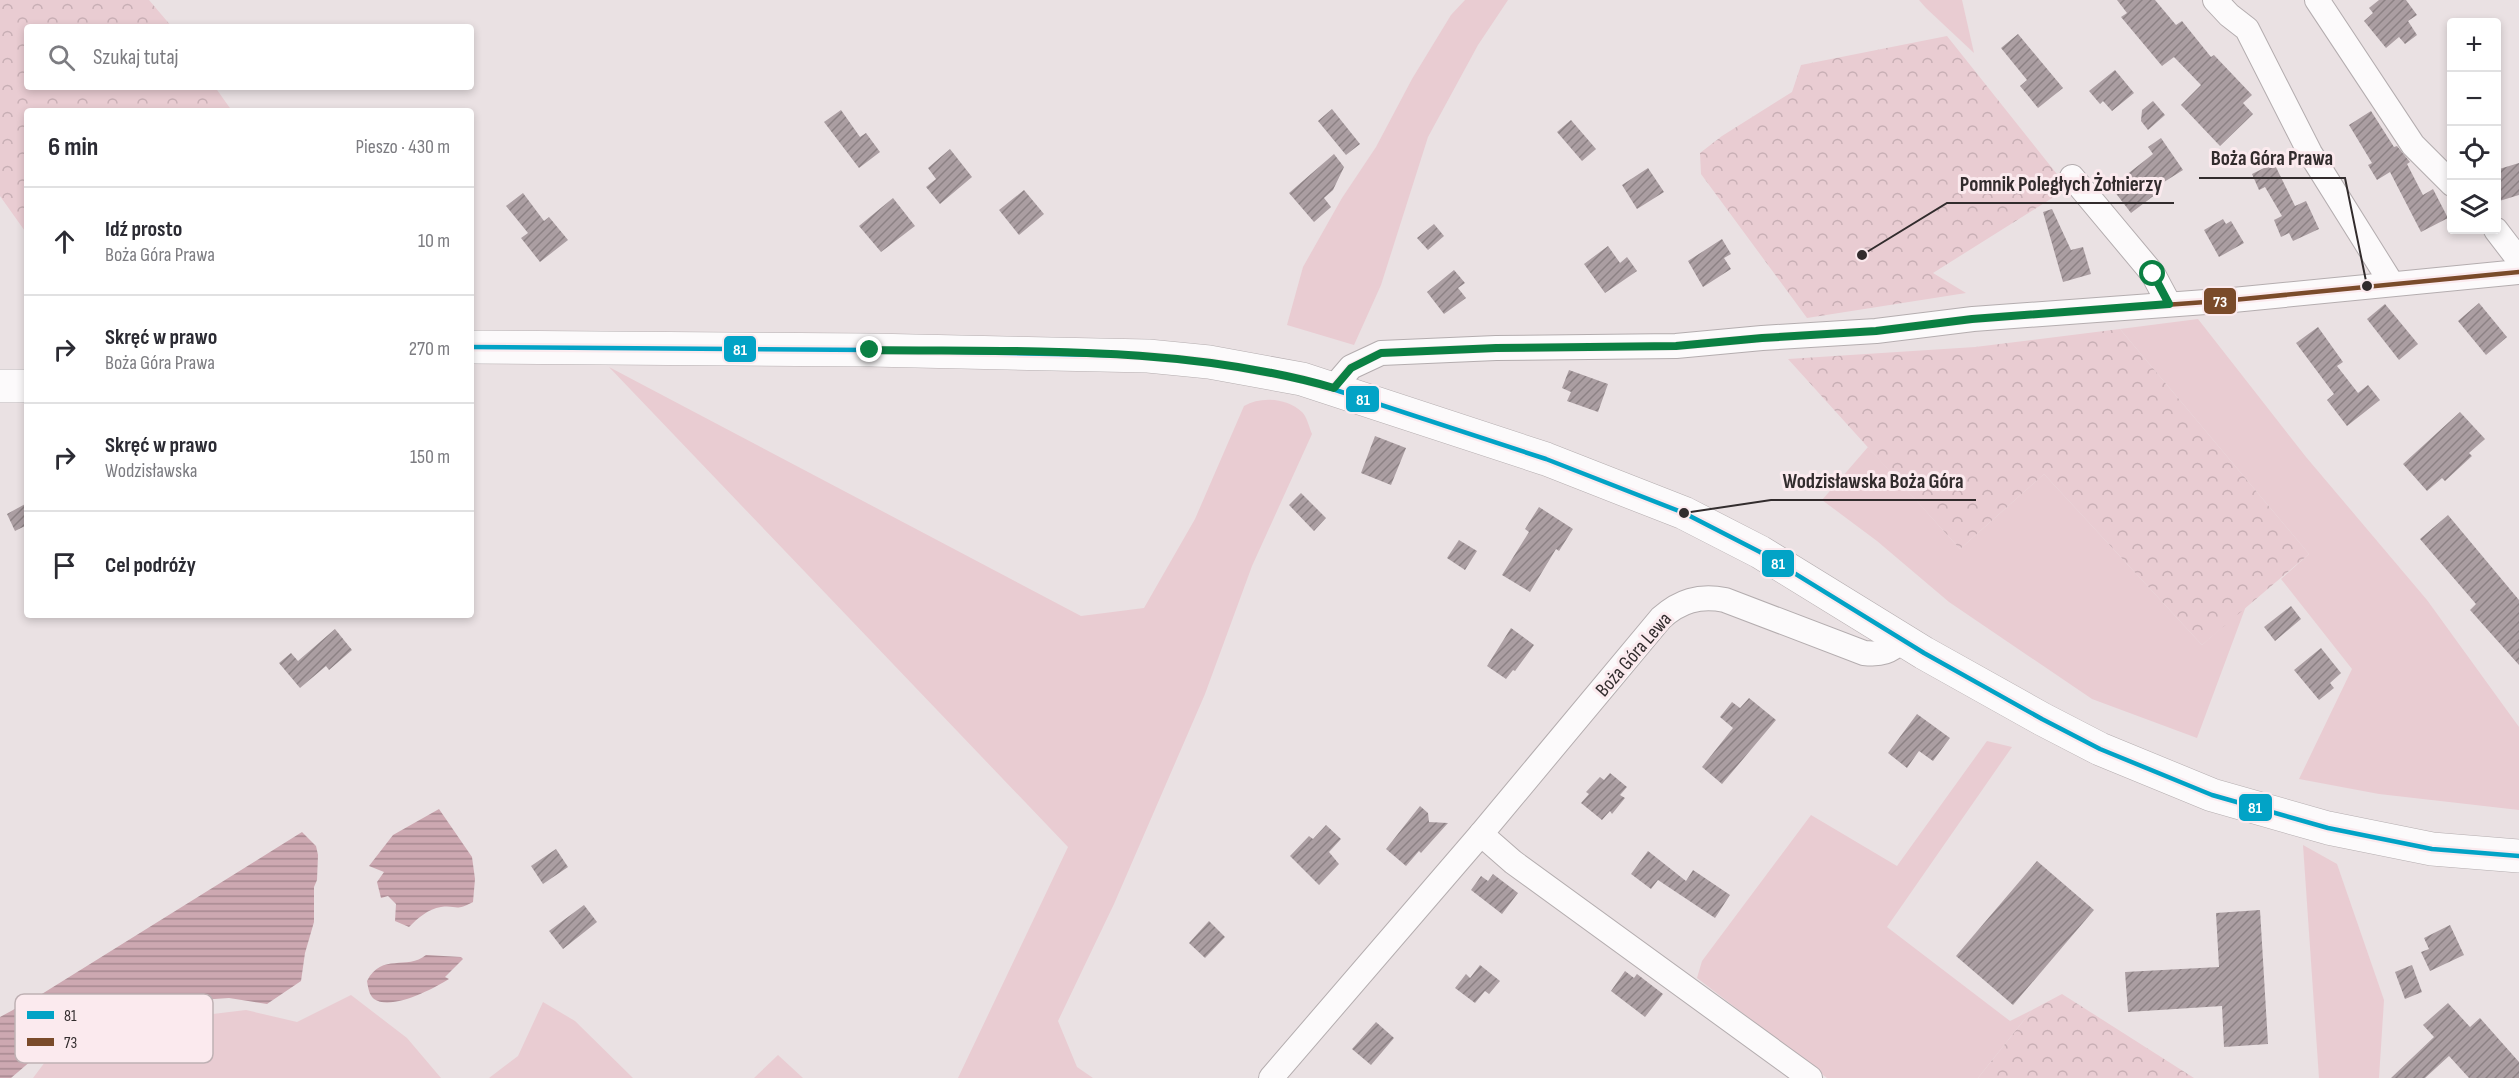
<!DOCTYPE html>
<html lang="pl">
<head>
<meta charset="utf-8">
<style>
	body { margin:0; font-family:"Sofia Sans Condensed",sans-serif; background:#f7f7f7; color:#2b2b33 }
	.controls { position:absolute; right:18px; top:18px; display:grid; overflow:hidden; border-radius:6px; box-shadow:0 3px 9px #0003 }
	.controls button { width:54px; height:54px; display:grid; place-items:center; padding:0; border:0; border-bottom:2px solid #e1e1e2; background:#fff; color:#2b2b33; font:30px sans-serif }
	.stop { position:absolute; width:18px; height:18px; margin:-14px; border:4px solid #0b8043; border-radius:50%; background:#fff }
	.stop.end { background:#0b8043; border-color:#fff; box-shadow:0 2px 6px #0008 }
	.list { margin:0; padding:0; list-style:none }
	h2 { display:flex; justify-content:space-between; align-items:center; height:78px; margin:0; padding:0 24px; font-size:26px }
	h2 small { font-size:20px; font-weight:400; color:#7c7c81 }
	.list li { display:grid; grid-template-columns:39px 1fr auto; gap:18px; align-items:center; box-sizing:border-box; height:108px; padding:0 24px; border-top:2px solid #e1e1e2 }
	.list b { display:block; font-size:22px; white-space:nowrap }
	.list p { margin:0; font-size:20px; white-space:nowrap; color:#7c7c81 }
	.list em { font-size:20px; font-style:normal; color:#7c7c81 }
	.icon { flex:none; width:33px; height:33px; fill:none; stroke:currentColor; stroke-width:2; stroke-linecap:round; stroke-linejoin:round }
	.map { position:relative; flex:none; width:2519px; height:1078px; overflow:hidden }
	.search { position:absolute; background:#fff; box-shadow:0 3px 9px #0003; left:24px; top:24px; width:450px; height:66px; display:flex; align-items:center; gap:15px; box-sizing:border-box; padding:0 21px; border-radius:6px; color:#7c7c81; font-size:22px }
	.panel { position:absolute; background:#fff; box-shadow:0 3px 9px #0003; left:24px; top:108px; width:450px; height:510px; border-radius:6px }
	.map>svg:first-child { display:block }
</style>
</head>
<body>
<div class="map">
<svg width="2519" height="1078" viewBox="0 0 2519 1078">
	<defs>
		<pattern id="forest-crowns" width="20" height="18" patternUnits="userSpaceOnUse" patternTransform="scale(1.5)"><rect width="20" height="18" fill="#e9ccd2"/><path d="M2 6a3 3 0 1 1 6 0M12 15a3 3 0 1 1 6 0" fill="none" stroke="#c8afb5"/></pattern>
		<pattern id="water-rules" width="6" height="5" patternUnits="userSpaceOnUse" patternTransform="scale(1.5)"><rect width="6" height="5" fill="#cda8b1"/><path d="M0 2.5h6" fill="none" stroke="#a78990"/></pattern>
		<pattern id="building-hatch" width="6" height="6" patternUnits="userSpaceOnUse" patternTransform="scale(1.5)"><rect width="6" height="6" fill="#ab9ea2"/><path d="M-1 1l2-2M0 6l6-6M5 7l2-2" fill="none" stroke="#8c8184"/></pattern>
	</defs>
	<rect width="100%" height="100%" fill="#eae1e3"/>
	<g fill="#e9ccd2">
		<polygon points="1465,0 1508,0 1478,45 1428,137 1381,285 1354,345 1287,325 1303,267 1342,198 1376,147 1412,79 1451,15"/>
		<polygon points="1919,0 1962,0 1974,53 1926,8"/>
		<polygon points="2198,319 2306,457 2427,600 2519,727 2519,810 2379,794 2299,779 2352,669 2281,579 2309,554 2120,329"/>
		<path d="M609 367 1081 616 1144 608 1195 519 1244 406C1261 396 1287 398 1302 412 1307 417 1309 427 1312 434L1252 566 1205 694 1114 904 1058 1021 1077 1067 1093 1078H958L1068 847Z"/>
		<polygon points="1868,447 1960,549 2044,474 2202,645 2246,606 2197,738 2092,699 1949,602 1877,541 1822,500"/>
		<polygon points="1987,741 2012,747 1887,927 2010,1021 2032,1010 1978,1078 1827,1078 1697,978 1702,961 1811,815 1897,866"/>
		<polygon points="2303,845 2337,864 2384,1000 2379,1078 2319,1078"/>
		<polygon points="351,995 407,1038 441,1078 33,1078 63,1038 163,1020 246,1010 297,1022"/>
		<polygon points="543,1002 575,1021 633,1078 489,1078 518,1056"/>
		<polygon points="778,1055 803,1078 754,1078"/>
	</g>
	<g fill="url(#forest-crowns)">
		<polygon points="0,0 149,0 172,27 27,27 27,87 215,87 232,111 27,111 27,234 0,196"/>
		<polygon points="1947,36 2068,188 1933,273 1966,293 1807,318 1701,174 1700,153 1722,136 1792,92 1801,65"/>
		<polygon points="2120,329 2309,554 2202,645 2044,474 1960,549 1788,359 1975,347"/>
		<polygon points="2062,994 2194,1078 1978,1078 2032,1010"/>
	</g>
	<g fill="url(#water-rules)">
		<path d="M439 809 472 857 475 879 473 902C454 912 458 905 441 907 428 909 418 918 409 927L395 921 396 904 388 896 381 898 377 882 384 872 369 866 393 835Z"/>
		<polygon points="302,832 316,846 318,855 317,880 314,887 314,922 305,953 301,981 267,1004 229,998 185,1001 132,1014 102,1018 67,1030 11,1078 0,1078 0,1017 37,997"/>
		<path d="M426 955 461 957 463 959 445 977 449 979C433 989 391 1011 374 999 369 995 368 987 367 981 382 952 407 971 426 955Z"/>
	</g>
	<g fill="url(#building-hatch)">
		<polygon points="2117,0 2155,0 2176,25 2182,21 2211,57 2214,55 2252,95 2243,103 2253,114 2220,146 2181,105 2201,85 2174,57 2162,66 2121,17 2127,13"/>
		<polygon points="2379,0 2406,0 2417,15 2408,21 2417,35 2405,44 2399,37 2386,48 2364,21 2373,13 2369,8"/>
		<polygon points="2018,34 2063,88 2038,108 2020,86 2027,80 2001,48"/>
		<polygon points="2115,70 2134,93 2112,111 2103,101 2100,104 2089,91"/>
		<polygon points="2153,101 2165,115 2148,130 2141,121 2142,110"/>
		<polygon points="1332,109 1360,144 1346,155 1318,121"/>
		<polygon points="841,110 860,137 866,133 880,152 859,168 824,122"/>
		<polygon points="2371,111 2394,147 2397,146 2410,162 2407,164 2423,195 2433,189 2448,218 2421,232 2390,172 2377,180 2368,165 2372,163 2349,125"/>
		<polygon points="1571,120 1596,149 1582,161 1557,132"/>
		<polygon points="2161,138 2183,170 2153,189 2156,194 2131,213 2111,187 2153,154 2148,147"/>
		<polygon points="950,149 972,177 940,204 926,187 936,179 928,168"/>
		<polygon points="1334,154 1344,167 1333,190 1324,198 1331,207 1314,222 1289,193"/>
		<polygon points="2274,163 2295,206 2306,201 2319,229 2293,241 2289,233 2281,237 2274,220 2282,216 2265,187 2259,190 2252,174"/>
		<polygon points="2519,163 2519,195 2496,202 2496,170"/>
		<polygon points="1648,168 1664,192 1637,209 1622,185"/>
		<polygon points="1024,190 1044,214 1019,235 999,210"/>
		<polygon points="523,193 544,221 549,217 568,240 540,262 521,238 528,233 506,206"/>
		<polygon points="893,198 915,226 881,252 859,226"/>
		<polygon points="2052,209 2071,250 2083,247 2091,274 2063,282 2043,212"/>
		<polygon points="2223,219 2226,224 2231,221 2244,243 2219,257 2204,230"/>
		<polygon points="1434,224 1444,236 1428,250 1417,238"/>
		<polygon points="1722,239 1731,254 1724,258 1731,269 1703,287 1688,261"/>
		<polygon points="1608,246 1620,263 1627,257 1637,271 1605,293 1584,264"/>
		<polygon points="1454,270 1465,283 1458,288 1466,298 1444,314 1427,292"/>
		<polygon points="2479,303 2507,337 2486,355 2458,321"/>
		<polygon points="2385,304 2418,344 2399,360 2367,319"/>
		<polygon points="2318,327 2343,362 2337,366 2358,393 2368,385 2380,400 2347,426 2327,400 2334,394 2296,343"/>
		<polygon points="1569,370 1608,384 1598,412 1567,401 1571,392 1562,388"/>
		<polygon points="2460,412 2485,439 2469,453 2472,456 2445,481 2442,478 2427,491 2403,464"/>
		<polygon points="1375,436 1406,448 1391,485 1361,473"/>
		<polygon points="1301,493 1326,518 1314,531 1289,505"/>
		<polygon points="27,503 27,525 15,531 7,514"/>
		<polygon points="1539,507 1573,529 1559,551 1556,549 1530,592 1502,575 1529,532 1525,529"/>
		<polygon points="2448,515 2519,600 2519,665 2470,610 2476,604 2420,539"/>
		<polygon points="1459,540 1477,551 1465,570 1447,558"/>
		<polygon points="2291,606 2301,619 2275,641 2264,627"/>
		<polygon points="1511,628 1534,645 1515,671 1513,670 1506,679 1487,666"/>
		<polygon points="335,629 352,650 329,670 326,666 300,688 279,663 291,653 298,661"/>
		<polygon points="2321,648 2341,673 2330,683 2334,688 2319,700 2294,670"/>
		<polygon points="1749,698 1776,720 1722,784 1702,767 1733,728 1720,717 1732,702 1740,708"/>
		<polygon points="1917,714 1950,738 1933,761 1919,751 1907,768 1888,753"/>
		<polygon points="1610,773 1627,787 1620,795 1625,798 1612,814 1610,811 1602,820 1581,803 1589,794 1586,792 1600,777 1604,780"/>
		<polygon points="1420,806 1428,813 1429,822 1448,823 1421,853 1419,851 1406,866 1386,849"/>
		<polygon points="1326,825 1341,839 1329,852 1339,864 1319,885 1290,856 1309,836 1313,839"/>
		<polygon points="556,849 568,867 543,884 531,866"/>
		<polygon points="1648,851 1686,881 1693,870 1730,895 1715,918 1658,880 1651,889 1631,874"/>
		<polygon points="2037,861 2094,910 2013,1005 1956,956"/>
		<polygon points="1493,874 1518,893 1502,914 1471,890 1481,876 1488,881"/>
		<polygon points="584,905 597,922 563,949 549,931"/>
		<polygon points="2260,910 2268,1044 2224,1047 2222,1006 2128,1012 2125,972 2219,967 2216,913"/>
		<polygon points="1209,921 1225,937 1205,958 1189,943"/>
		<polygon points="2450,925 2464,955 2430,971 2421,952 2429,949 2424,938"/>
		<polygon points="1480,965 1500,981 1489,994 1485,991 1475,1003 1455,988 1466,974 1470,978"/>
		<polygon points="2412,965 2422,992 2405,999 2395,972"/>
		<polygon points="1625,971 1634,978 1637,974 1663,994 1645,1017 1611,991"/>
		<polygon points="2448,1003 2470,1027 2480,1018 2519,1062 2519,1078 2469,1078 2449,1056 2425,1078 2391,1078 2434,1037 2423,1025"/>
		<polygon points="1376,1022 1394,1038 1371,1065 1352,1049"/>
	</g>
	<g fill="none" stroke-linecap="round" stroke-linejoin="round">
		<defs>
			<g id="minor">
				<polyline points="2215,0 2229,15 2247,29 2310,153 2392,284"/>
				<polyline points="2317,0 2413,145 2452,184"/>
				<polyline points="2072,177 2153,274 2169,304"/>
				<polyline points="2496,230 2519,260"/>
				<polyline points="1333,388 1351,367 1381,353 1496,348 1676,346 1762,338 1876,331 1973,319 2233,300 2519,272"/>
				<polyline points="1481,834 1513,862 1810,1078"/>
				<path d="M1271 1078 1481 834 1661 618C1680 601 1699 595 1725 600L1864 653C1881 655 1890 652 1902 640"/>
			</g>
			<g id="secondary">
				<polyline points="471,347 870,350 1148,356 1209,362 1302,379 1546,459 1684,513 1760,552 1924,653 2042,719 2100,749 2212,795 2328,828 2432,849 2519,856"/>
				<polyline points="0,386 27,386"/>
			</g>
		</defs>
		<use href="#minor" stroke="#b4adaf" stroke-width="26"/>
		<use href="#secondary" stroke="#b4adaf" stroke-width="34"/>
		<use href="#minor" stroke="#fcfafb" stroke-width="24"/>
		<use href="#secondary" stroke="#fcfafb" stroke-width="33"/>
		<defs>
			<polyline id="bus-1" points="471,347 870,350 1148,356 1209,362 1302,379 1546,459 1684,513 1760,552 1924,653 2042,719 2100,749 2212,795 2328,828 2432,849 2519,856"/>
			<polyline id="bus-2" points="1333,388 1351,367 1381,353 1496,348 1676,346 1762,338 1876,331 1973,319 2233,300 2519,272"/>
		</defs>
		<use href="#bus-1" stroke="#fbeaee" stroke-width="9"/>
		<use href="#bus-2" stroke="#fbeaee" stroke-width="9"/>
		<use href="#bus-1" stroke="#02a3c6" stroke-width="4.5"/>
		<use href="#bus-2" stroke="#7a4b2a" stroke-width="4.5"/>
	</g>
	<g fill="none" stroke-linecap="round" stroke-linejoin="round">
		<path stroke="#0b8043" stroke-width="8" d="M870 350C1025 352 1184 345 1334 388L1351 368 1381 353 1496 348 1676 346 1762 338 1876 331 1972 319 2169 304 2153 274"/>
	</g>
	<g text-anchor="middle" stroke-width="6" stroke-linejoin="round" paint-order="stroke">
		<g font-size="20" fill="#322c2d" stroke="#fbeaee">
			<text transform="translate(1633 654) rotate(-49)" y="7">Boża Góra Lewa</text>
		</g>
	</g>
	<rect x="15" y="994" width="198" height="69" rx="9" fill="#fbeaee" stroke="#bfb1b4" stroke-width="1.5"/>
	<rect x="27" y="1011" width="27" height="8" fill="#02a3c6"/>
	<rect x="27" y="1038" width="27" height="8" fill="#7a4b2a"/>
	<g font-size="16" fill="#322c2d">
		<text x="64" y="1021">81</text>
		<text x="64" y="1048">73</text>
	</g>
	<path fill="none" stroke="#322c2d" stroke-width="2" d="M2367 286L2345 178H2199M1862 255L1947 203H2174M1684 513L1771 500H1976"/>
	<g fill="#322c2d" stroke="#fbeaee" stroke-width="2">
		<circle cx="2367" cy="286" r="6"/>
		<circle cx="1862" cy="255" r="6"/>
		<circle cx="1684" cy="513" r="6"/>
	</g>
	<g font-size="21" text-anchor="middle" font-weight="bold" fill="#322c2d" stroke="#fbeaee" stroke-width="6" stroke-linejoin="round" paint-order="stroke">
		<text x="2272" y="165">Boża Góra Prawa</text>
		<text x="2061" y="191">Pomnik Poległych Żołnierzy</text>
		<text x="1873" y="488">Wodzisławska Boża Góra</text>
	</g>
	<g stroke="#fbeaee" stroke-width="2">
		<rect x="2203" y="287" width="34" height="28" rx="6" fill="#7a4b2a"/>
		<rect x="723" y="335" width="34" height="28" rx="6" fill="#02a3c6"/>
		<rect x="1345" y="385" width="35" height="28" rx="6" fill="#02a3c6"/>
		<rect x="1761" y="549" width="34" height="29" rx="6" fill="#02a3c6"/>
		<rect x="2238" y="793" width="35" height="29" rx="6" fill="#02a3c6"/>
	</g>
	<g font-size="16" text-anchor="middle" font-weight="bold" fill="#fff">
		<text x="2220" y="307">73</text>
		<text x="740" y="355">81</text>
		<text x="1363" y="405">81</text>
		<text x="1778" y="569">81</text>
		<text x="2255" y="813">81</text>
	</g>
</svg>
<div class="controls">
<button>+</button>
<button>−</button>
<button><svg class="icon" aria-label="locate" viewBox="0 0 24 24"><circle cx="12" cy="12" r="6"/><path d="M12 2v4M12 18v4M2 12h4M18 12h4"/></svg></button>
<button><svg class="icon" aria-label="layers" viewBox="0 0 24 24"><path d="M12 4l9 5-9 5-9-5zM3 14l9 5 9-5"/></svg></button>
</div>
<div class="stop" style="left:2153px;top:274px"></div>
<div class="stop end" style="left:870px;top:350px"></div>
<div class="search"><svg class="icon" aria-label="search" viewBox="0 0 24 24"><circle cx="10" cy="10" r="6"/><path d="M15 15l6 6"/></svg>Szukaj tutaj</div>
<section class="panel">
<h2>6 min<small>Pieszo · 430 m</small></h2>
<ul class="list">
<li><svg class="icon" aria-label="ahead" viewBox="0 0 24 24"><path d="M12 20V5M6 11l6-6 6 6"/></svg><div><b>Idź prosto</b><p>Boża Góra Prawa</p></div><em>10 m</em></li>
<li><svg class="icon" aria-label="right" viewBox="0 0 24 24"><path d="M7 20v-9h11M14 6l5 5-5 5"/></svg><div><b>Skręć w prawo</b><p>Boża Góra Prawa</p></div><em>270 m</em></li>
<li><svg class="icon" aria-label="right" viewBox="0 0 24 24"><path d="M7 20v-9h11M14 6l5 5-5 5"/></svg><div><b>Skręć w prawo</b><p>Wodzisławska</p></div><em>150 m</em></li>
<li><svg class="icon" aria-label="arrive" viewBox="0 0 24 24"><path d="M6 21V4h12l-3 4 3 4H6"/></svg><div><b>Cel podróży</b></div></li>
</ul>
</section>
</div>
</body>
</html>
